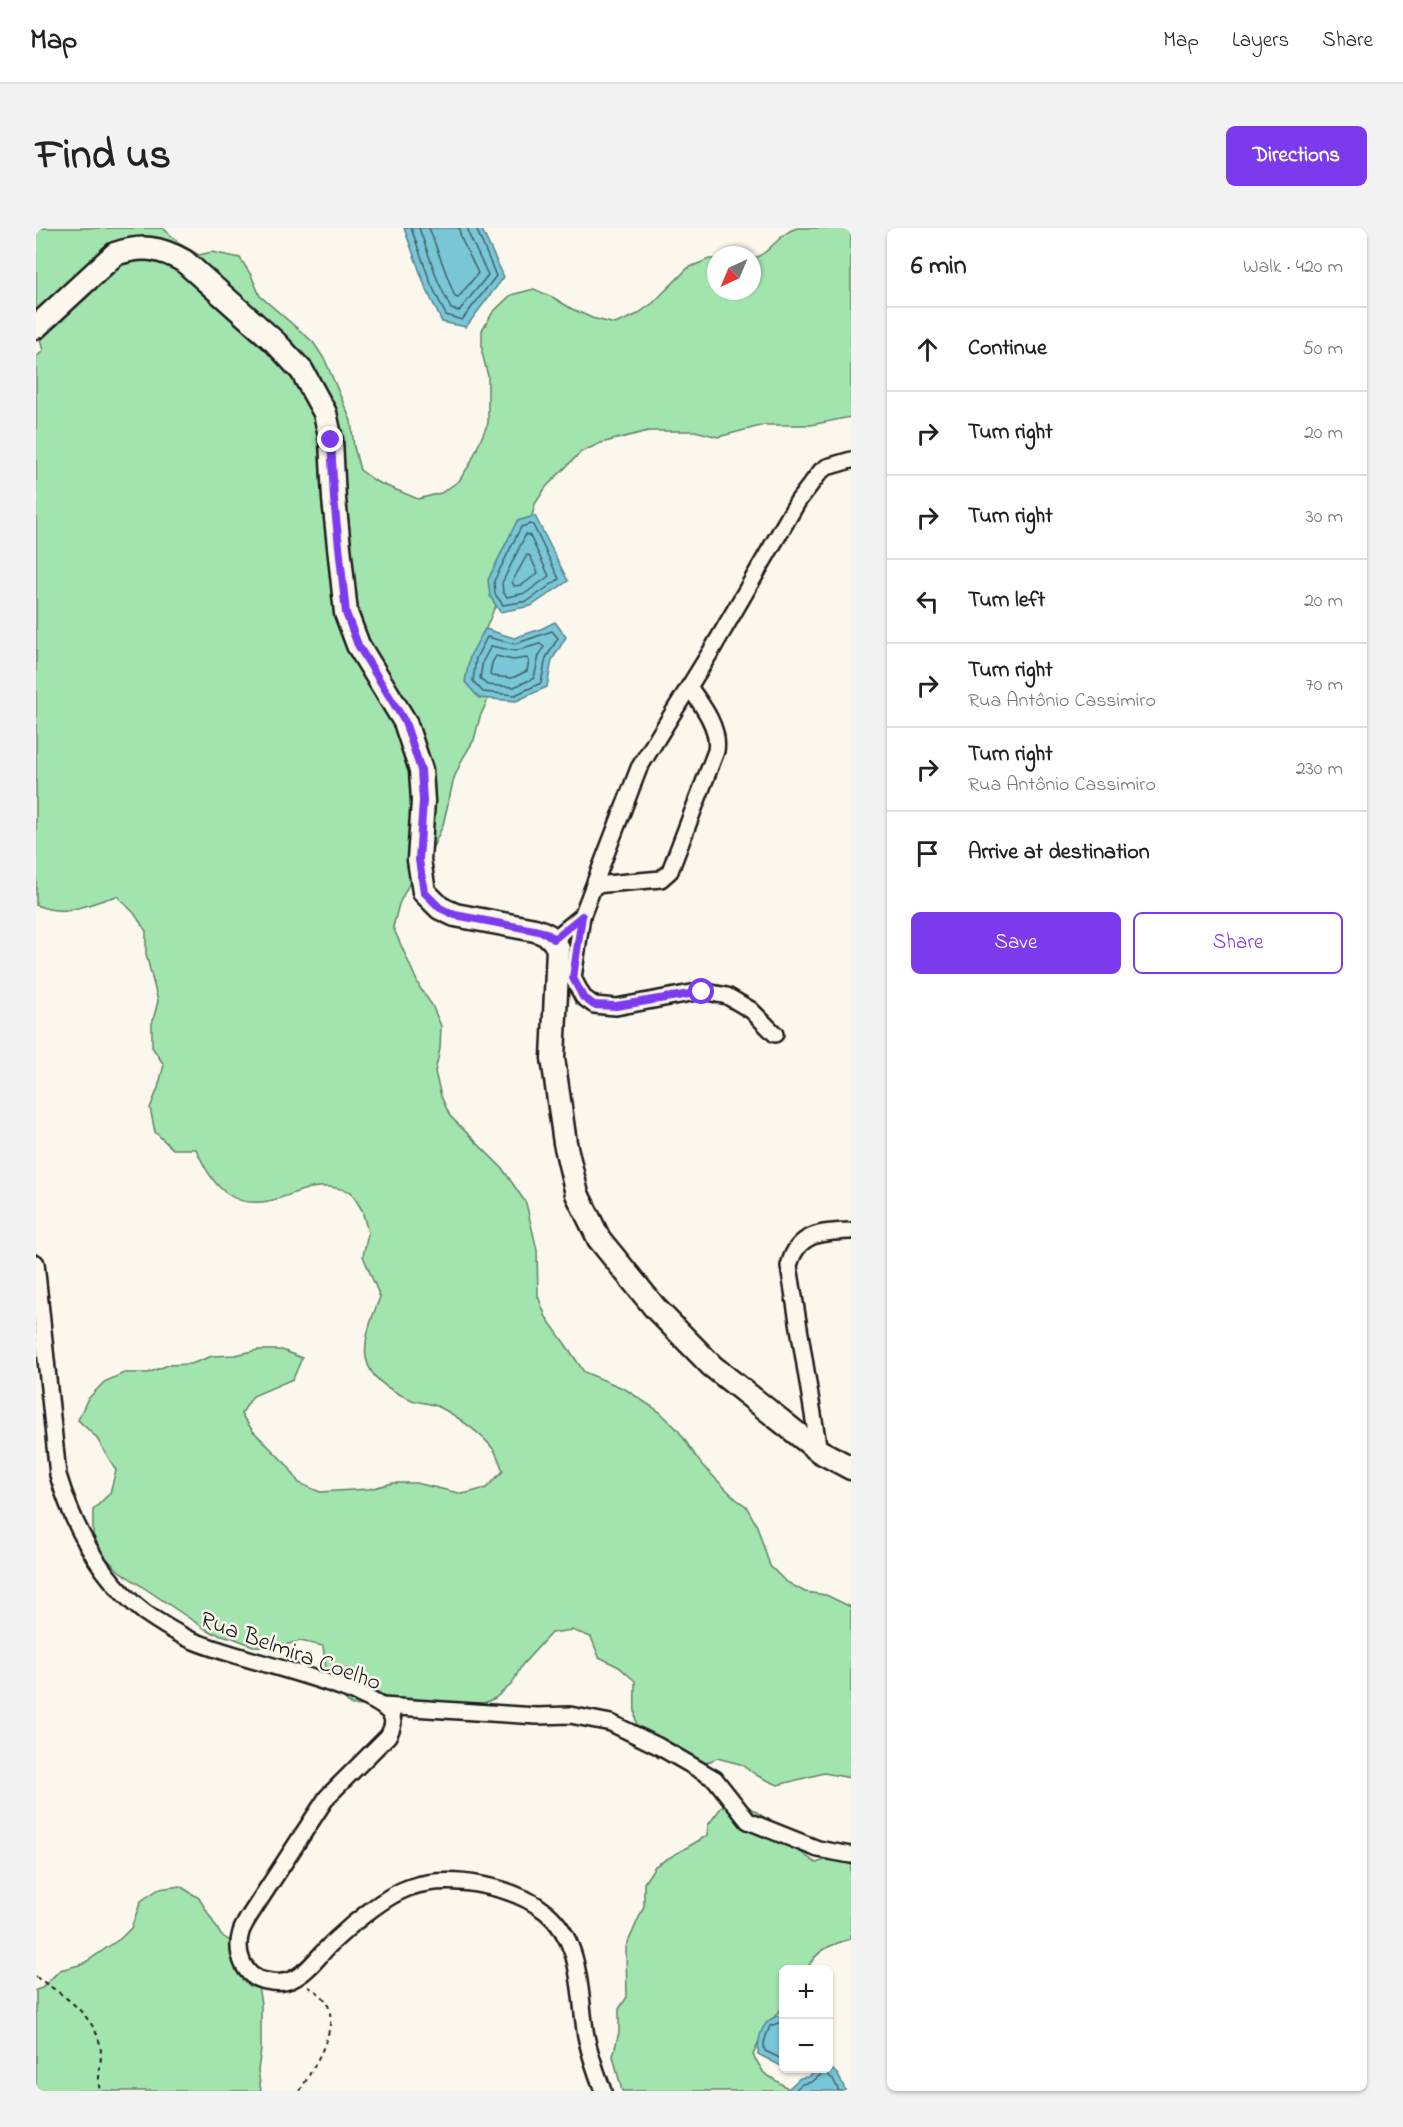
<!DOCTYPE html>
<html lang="en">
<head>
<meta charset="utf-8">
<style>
	body { margin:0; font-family:"Indie Flower",sans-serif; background:#f2f2f2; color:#222 }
	.controls { position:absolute; right:18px; bottom:18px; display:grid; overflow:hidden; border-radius:9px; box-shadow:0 2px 4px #0004 }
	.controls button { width:54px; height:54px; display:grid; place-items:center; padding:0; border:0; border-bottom:2px solid #e0e0e0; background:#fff; color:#222; font:30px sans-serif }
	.compass { position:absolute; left:671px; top:18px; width:54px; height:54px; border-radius:50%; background:#fff; box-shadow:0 2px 4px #0004; rotate:224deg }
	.stop { position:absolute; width:18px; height:18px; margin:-14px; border:4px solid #7c3aed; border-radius:50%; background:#fff }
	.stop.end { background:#7c3aed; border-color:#fff; box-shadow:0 2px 6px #0008 }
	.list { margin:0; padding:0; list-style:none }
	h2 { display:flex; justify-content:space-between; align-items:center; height:78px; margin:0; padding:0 24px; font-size:26px }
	h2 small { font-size:20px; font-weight:400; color:#767676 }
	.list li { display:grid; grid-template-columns:39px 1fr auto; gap:18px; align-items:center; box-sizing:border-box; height:84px; padding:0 24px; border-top:2px solid #e0e0e0 }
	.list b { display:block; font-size:22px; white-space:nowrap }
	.list p { margin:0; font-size:20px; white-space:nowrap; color:#767676 }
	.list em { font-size:20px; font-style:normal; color:#767676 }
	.actions { display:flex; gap:12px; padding:18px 24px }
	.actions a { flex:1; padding:14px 0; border:2px solid #7c3aed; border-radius:9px; text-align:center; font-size:21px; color:#7c3aed }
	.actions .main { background:#7c3aed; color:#fff }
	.icon { flex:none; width:33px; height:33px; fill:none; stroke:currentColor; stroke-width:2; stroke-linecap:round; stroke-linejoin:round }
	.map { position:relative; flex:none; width:815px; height:1863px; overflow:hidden; border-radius:9px }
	header { display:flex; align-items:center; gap:36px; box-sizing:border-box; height:84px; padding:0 30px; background:#fff; border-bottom:2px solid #e0e0e0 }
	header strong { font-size:28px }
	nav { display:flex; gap:33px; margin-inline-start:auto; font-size:21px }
	.intro { display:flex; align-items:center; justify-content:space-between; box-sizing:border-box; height:144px; padding:0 36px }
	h1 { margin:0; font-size:42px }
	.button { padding:15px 27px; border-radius:9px; background:#7c3aed; color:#fff; font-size:21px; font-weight:700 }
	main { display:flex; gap:36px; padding:0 36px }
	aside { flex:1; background:#fff; border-radius:9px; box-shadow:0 2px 4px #0004 }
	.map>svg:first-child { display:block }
</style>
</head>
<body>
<header>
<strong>Map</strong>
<nav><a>Map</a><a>Layers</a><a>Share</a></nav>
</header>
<div class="intro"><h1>Find us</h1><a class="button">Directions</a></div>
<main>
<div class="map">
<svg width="815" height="1863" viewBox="0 0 815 1863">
	<rect width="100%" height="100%" fill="#fbf7ec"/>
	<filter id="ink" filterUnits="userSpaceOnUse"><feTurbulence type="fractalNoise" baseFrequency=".0167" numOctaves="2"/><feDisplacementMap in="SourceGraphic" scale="12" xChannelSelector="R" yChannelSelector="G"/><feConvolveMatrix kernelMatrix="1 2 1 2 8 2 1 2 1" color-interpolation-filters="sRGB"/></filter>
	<g filter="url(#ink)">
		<g fill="#a2e4ae" stroke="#5f8065" stroke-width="1.5">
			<path d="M0 0H127L144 16 163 27 176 24 204 30 215 47 224 68 277 114 289 132 315 193 318 219 324 242 341 254 382 271 405 265 423 253 434 236 452 195V148L446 125V102L457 84 475 67 498 61 518 70 536 81 556 90 579 96 600 87 617 75 652 40 673 31H680V63H716V31C734 26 743 5 761 0H815V189L775 197H728L682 209 659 203H612L565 215 545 224 510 259 499 276 493 300 470 364 458 381 441 422 453 469 444 489 438 512 427 530 418 550 407 597 398 617 375 652 363 676 357 699 384 760 396 777 405 798 404 821 399 844 405 868 414 888 466 940 490 975 501 1022 502 1068 510 1089 534 1123 548 1144 589 1161 624 1184 642 1202 665 1236 700 1271 710 1278 721 1298 734 1338 749 1353 769 1364 790 1367 815 1379V1550L788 1545 742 1557 722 1548 704 1536 681 1530 659 1540 643 1530H622C594 1502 599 1490 599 1453L583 1439 563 1429 555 1409 536 1402 515 1405 486 1437 476 1456 459 1470 420 1488 398 1490 378 1482 315 1477 300 1462 290 1442 287 1418 264 1413 241 1419 217 1418 197 1410 174 1404 83 1343 66 1326 57 1306V1282L74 1265 80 1242 60 1209 42 1192 51 1172 68 1154 88 1145H112L132 1137 155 1136 176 1128 199 1127 222 1122H246L266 1130 257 1151 217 1168 205 1186 217 1203 252 1238 263 1255 284 1264 333 1261 357 1255H380L427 1266 450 1260 467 1243C464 1236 462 1228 458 1222 447 1207 420 1187 403 1179 395 1175 385 1175 376 1172 318 1148 323 1121 344 1069L327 1028 332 1005 326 982 315 964C308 962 300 959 292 959 275 957 260 965 244 970 198 985 177 960 160 921H137L119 904 114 880 122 860 128 837 116 819V796L122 773 110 726V703L98 685 81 668C50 676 32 690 0 677V129L7 123 2 103 0 104Z"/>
			<path d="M687 1577H710L728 1589 763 1623 780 1635 815 1624V1711C796 1716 780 1722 771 1741L748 1742 747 1779C733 1793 725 1809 717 1827L728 1845 756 1863H586L577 1828 583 1804V1781L591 1769 590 1719 608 1678V1655L619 1638 672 1607V1597Z"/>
			<polygon points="144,1658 163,1670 185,1707 203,1719 218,1734 225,1776 225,1821 222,1842 225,1863 0,1863 0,1762 6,1760 24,1742 47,1736 85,1710 95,1700 105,1673 123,1661"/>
		</g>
		<g fill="#79c6d7" stroke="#54828c" stroke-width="1.5">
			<polygon points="368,0 445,0 468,49 430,99 406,94 389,58"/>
			<polygon points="499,288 532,353 495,378 464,384 454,368 452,352 481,293"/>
			<polygon points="519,394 530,409 516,432 511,459 480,473 443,470 429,454 434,428 449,401 478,410 505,401"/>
			<path d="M747 1787 748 1839H747L722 1826C722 1807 726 1790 747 1787Z"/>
			<polygon points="793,1838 802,1847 810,1863 750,1863 764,1850 772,1849 784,1841 792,1840"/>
		</g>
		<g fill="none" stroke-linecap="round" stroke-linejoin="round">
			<g stroke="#416067" stroke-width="1.5">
				<polyline points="375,0 395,56 410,87 426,92 460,48 440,0"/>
				<polyline points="383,0 402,53 415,81 423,83 452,47 433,7 432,0"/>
				<polyline points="393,0 419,69 422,70 442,45 425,10 423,0"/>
				<polygon points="494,296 497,297 523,351 492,373 467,377 459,366 458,353 485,299"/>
				<polygon points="490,306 494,308 513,348 490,365 471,369 467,364 466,355"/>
				<polygon points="491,327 494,328 502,345 486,357 478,358 476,354"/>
				<polygon points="516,403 522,410 510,430 505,455 479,467 447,464 437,453 440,430 451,409 479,416"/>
				<polygon points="504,416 508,419 503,428 498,450 478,459 451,457 444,450 447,433 455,418 479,423"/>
				<polygon points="460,428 477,432 491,430 493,433 491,443 476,450 455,448 454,446 456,435"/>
				<path d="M748 1793 734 1798C731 1806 726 1815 729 1823L748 1832"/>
				<polyline points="758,1863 766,1856 776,1854 788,1844 797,1851 803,1863"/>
			</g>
			<defs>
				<g id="street">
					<path d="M559 657 625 651 634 643 680 523C684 500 666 477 653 459"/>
					<polyline points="518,711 546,688"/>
					<polyline points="739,806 715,782 691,768 666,763 580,779 558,777 547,769 537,750 546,688 603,540 677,420 762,273 785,243 791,239 815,232"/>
					<path d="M0 1035 22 1247C38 1300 64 1350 108 1384 121 1393 137 1403 151 1410 190 1430 335 1457 355 1487 359 1494 356 1501 352 1508L291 1569 214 1687C211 1692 207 1698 205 1704 199 1724 207 1750 230 1753 239 1755 249 1755 257 1751 274 1743 286 1723 300 1711 318 1694 352 1666 375 1659 414 1646 478 1658 510 1684 545 1713 543 1760 549 1802 552 1823 560 1843 567 1863"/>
					<path d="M783 1223 753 1038C761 1005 785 1004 815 1003"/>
					<polyline points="346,1478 501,1488 534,1487 575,1495 622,1518 679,1551 712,1593 782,1621 815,1627"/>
				</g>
				<path id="secondary" d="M0 99 79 26C106 17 123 19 148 33L239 114 266 143 289 185 295 212 298 271 310 385 322 417 369 494 385 542 387 573 383 632 388 664 404 680 419 687 499 702C511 706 517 709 522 721L517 830 529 915 541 966 563 1011 620 1081 676 1138 783 1223 815 1240"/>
			</defs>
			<use href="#street" stroke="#1c1c1c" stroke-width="20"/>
			<use href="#secondary" stroke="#1c1c1c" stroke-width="27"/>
			<g stroke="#1c1c1c" stroke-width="2" stroke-dasharray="4.5 4.5" stroke-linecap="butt">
				<path d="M0 1749C26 1766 64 1790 65 1825 65 1838 61 1851 64 1863"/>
				<path d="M264 1863C280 1834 319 1779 272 1759"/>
			</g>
			<use href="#street" stroke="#fbf7ec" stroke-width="15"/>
			<use href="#secondary" stroke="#fbf7ec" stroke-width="22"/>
		</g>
	</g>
	<g fill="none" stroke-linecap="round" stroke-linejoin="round" filter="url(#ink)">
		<polyline stroke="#7c3aed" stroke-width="8" points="295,212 298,271 310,385 322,417 369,494 385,542 387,573 383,632 388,664 404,680 419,687 498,702 510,705 518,711 546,688 537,750 547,769 558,777 580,778 666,764"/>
	</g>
	<g text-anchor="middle" stroke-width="5" stroke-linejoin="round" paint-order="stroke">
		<g font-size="24" fill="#1c1c1c" stroke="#fbf7ec">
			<text transform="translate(255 1422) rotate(20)" y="8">Rua Belmira Coelho</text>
		</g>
	</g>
</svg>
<div class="controls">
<button>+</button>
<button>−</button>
</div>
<svg class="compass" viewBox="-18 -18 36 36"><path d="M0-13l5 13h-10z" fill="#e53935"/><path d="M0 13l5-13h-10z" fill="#767676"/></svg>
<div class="stop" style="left:666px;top:764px"></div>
<div class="stop end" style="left:295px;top:212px"></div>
</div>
<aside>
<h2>6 min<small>Walk · 420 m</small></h2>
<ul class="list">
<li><svg class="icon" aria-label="ahead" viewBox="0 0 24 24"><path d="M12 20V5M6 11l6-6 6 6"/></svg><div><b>Continue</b></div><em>50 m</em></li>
<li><svg class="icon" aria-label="right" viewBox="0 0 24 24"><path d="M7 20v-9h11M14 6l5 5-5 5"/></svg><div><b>Turn right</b></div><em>20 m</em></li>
<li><svg class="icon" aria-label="right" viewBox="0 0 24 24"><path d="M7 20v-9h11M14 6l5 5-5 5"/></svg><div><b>Turn right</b></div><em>30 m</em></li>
<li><svg class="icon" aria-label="left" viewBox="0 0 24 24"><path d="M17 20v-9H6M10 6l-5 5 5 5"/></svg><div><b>Turn left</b></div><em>20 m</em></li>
<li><svg class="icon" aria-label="right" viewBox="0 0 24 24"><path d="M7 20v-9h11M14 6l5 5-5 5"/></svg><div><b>Turn right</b><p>Rua Antônio Cassimiro</p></div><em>70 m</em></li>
<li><svg class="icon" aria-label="right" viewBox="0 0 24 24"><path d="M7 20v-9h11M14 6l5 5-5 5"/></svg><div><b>Turn right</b><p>Rua Antônio Cassimiro</p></div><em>230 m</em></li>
<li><svg class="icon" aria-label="arrive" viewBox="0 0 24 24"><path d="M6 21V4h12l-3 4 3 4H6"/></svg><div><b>Arrive at destination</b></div></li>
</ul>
<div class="actions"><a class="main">Save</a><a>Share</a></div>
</aside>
</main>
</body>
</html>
